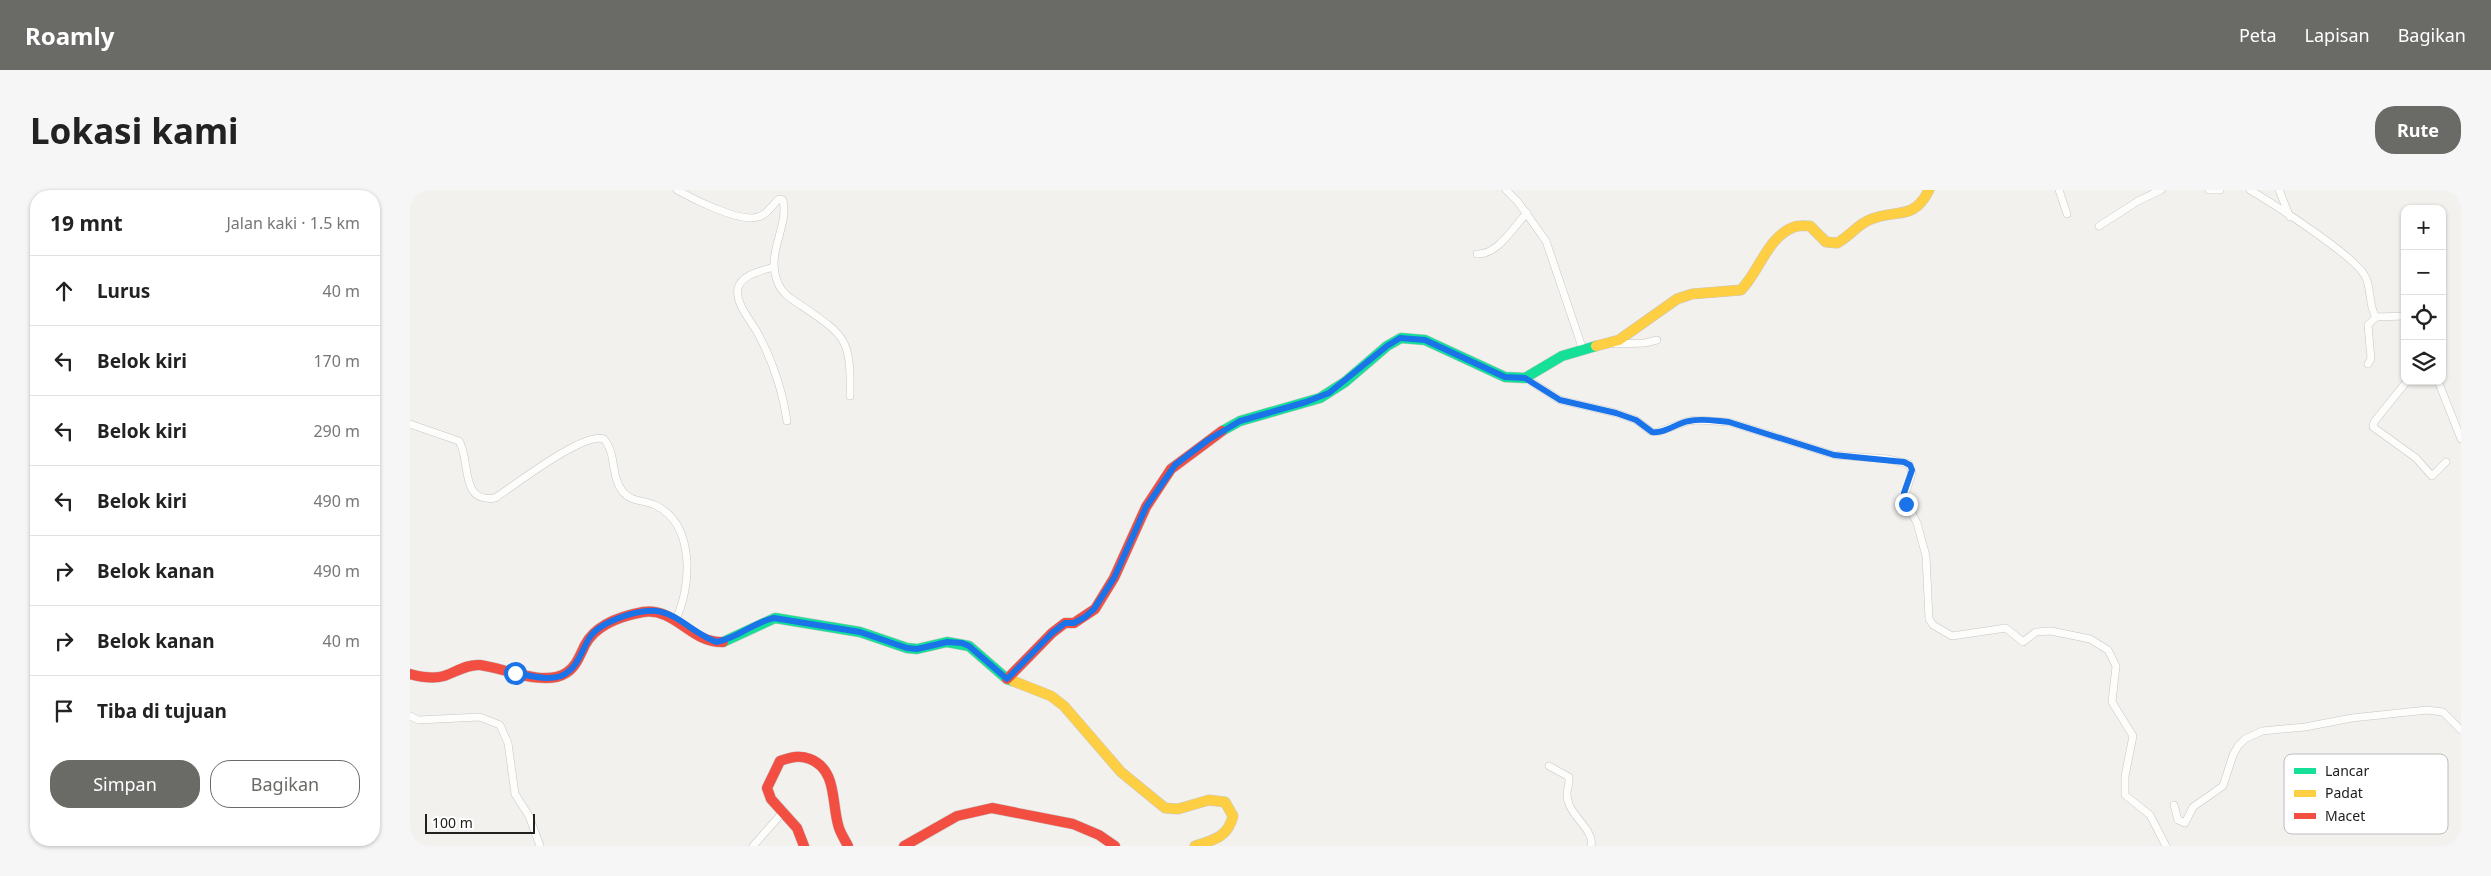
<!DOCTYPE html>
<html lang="id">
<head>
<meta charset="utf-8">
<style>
	body { margin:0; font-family:"Noto Sans",sans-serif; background:#f6f6f6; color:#222 }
	.controls { position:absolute; right:15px; top:15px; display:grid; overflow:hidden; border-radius:10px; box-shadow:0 1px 4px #0004 }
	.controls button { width:45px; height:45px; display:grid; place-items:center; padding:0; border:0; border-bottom:1px solid #e0e0e0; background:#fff; color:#222; font:25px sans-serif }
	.scale { position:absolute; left:15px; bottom:12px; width:110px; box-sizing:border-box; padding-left:5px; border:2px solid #21211f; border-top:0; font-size:14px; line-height:18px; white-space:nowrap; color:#21211f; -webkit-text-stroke:4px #fff; paint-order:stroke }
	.stop { position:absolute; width:15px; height:15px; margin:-11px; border:4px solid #1a73e8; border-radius:50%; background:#fff }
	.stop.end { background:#1a73e8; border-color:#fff; box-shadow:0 1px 5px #0008 }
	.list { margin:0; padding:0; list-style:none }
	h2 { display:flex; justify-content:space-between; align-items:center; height:65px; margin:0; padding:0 20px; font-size:21px }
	h2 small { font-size:16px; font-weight:400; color:#767676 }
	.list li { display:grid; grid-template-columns:32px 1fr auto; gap:15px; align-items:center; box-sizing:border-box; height:70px; padding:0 20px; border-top:1px solid #e0e0e0 }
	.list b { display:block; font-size:19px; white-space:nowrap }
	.list em { font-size:16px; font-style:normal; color:#767676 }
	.actions { display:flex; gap:10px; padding:15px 20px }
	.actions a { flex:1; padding:11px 0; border:1px solid #6a6a67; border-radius:20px; text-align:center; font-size:18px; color:#6a6a67 }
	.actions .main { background:#6a6a67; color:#fff }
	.icon { flex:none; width:28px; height:28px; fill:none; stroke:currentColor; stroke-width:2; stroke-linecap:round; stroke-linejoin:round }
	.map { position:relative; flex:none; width:2051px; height:656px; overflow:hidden; border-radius:20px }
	header { display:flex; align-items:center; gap:30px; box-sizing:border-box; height:70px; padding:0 25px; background:#6a6a67; color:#fff }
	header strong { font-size:24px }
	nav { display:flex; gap:28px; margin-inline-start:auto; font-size:18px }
	.intro { display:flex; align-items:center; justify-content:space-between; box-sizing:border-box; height:120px; padding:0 30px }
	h1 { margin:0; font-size:35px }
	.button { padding:12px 22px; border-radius:20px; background:#6a6a67; color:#fff; font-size:18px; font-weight:700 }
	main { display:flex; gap:30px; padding:0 30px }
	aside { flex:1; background:#fff; border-radius:20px; box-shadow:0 1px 4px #0004 }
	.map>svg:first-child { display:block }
</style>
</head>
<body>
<header>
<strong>Roamly</strong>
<nav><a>Peta</a><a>Lapisan</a><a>Bagikan</a></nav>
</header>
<div class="intro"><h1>Lokasi kami</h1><a class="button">Rute</a></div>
<main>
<aside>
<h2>19 mnt<small>Jalan kaki · 1.5 km</small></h2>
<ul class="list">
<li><svg class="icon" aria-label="ahead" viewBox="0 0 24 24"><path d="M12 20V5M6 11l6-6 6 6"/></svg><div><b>Lurus</b></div><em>40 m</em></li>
<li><svg class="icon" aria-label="left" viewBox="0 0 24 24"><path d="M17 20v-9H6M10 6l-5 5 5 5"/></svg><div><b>Belok kiri</b></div><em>170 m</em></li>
<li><svg class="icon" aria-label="left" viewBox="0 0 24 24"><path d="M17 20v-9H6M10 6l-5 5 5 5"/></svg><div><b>Belok kiri</b></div><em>290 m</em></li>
<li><svg class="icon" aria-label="left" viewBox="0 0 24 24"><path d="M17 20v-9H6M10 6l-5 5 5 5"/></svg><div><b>Belok kiri</b></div><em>490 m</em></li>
<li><svg class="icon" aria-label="right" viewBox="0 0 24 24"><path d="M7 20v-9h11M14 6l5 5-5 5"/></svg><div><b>Belok kanan</b></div><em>490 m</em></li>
<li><svg class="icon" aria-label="right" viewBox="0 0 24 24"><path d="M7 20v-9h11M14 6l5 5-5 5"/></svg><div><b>Belok kanan</b></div><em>40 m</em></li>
<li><svg class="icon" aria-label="arrive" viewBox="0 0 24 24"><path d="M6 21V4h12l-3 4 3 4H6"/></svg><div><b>Tiba di tujuan</b></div></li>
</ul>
<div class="actions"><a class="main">Simpan</a><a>Bagikan</a></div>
</aside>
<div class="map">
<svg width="2051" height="656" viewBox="0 0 2051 656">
	<rect width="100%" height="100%" fill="#f2f1ee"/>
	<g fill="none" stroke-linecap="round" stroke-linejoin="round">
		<defs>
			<g id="street">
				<path d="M267 0C283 9 330 33 348 27 357 25 362 15 369 9L373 10C379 38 355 63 368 93 372 103 380 108 389 114 436 146 441 148 440 206"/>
				<polyline points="1096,0 1108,12 1136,51 1173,160"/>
				<polyline points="1649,0 1657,24"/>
				<polyline points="1799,0 1810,0"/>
				<path d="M1840 0C1862 13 1945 66 1955 86 1962 98 1958 116 1966 127L1995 126"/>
				<polyline points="1869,0 1880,27"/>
				<polyline points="1689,36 1728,11 1751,0"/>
				<path d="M1067 64C1088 65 1103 37 1117 23"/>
				<path d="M363 77C352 81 332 84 328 98 325 112 339 129 346 140 362 169 372 198 377 231"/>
				<polyline points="1205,154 1235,153 1247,150"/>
				<polyline points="1958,174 1961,169 1958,135 1966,127"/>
				<polyline points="1115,188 1150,210 1206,223 1226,230 1242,242 1248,242 1278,231 1287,230 1319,232 1424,265 1478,269 1499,274 1502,283 1494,308 1507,333 1516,366 1519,429 1523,435 1542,446 1596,438 1613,452 1626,442 1641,441 1680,449 1698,460 1706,476 1702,512 1723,546 1715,586 1715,605 1740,625 1756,656"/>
				<polyline points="1997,191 1964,232 1963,237 2006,268 2022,286 2036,272"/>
				<polyline points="2028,191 2051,249"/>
				<path d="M0 234 49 251C61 269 49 314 85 308 104 296 174 241 194 249 207 264 200 286 213 302 221 312 235 310 245 315 285 334 282 395 266 429"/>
				<polyline points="0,526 8,530 70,527 90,535 98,553 105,604 119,626 130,656"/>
				<path d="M1139 576 1159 587C1160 597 1154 601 1159 614 1163 627 1185 642 1181 656"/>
				<polyline points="1764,615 1768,630 1775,633 1783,617 1813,596 1823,565 1828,556 1835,549 1852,541 1895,537 1942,528 2017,520 2033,522 2051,540"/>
				<polyline points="343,656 374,621"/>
			</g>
			<g id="fast">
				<polyline points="812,241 830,231 910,208 935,192 977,156 991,148 1015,150 1095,187 1115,188 1152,166 1186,156"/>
				<polyline points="313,452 365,428 450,442 497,458 507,459 537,452 559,456 597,489 603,491"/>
			</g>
			<g id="slow">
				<path d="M1186 156 1209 150 1267 109 1282 104 1331 100C1349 82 1358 46 1384 37 1389 35 1395 36 1400 36L1416 52 1427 53C1439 47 1447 35 1459 30 1486 18 1503 32 1519 0"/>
				<path d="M603 491 641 506 654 516 711 582 755 618 768 619 799 610 815 612 823 626C818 647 804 650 785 656"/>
			</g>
			<g id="jam">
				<path d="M0 484C11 487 23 489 34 486 46 482 57 474 70 475 94 478 134 497 156 483 166 477 170 465 175 455 186 434 211 426 233 422 265 417 282 454 313 452"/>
				<polyline points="597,489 642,443 655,433 664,433 685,419 704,388 736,317 761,279 812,241"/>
				<path d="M394 656 387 638 361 609 357 598 370 571C381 567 389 565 400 569 428 580 421 614 429 638 431 644 435 650 438 656"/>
				<polyline points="494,656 547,626 582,618 663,634 689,645 705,656"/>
			</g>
		</defs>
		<use href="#street" stroke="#c7c6c4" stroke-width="8"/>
		<use href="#fast" stroke="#c7c6c4" stroke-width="11"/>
		<use href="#slow" stroke="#c7c6c4" stroke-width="11"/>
		<use href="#jam" stroke="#c7c6c4" stroke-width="11"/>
		<use href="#street" stroke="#fdfdfc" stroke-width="7"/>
		<use href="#fast" stroke="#16e098" stroke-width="10"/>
		<use href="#slow" stroke="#ffcf43" stroke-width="10"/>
		<use href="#jam" stroke="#f24e42" stroke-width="10"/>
	</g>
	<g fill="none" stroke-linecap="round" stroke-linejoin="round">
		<path stroke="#1a73e8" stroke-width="6" d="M105 483C118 485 138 491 151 486 168 479 171 461 180 447 190 432 228 419 246 421 268 423 286 446 307 452 328 448 344 432 364 428L450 442 497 458 507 459 537 452 552 453 559 456 597 489 642 443 655 433H664L675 427 684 419 704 388 736 317 765 275 798 250 830 231 896 212 919 203 977 156 990 148 1015 150 1095 187 1115 188 1150 210 1206 223 1226 230 1242 242C1255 244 1266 233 1279 231 1292 228 1306 231 1319 232L1424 265 1494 272 1500 275 1502 280 1494 303 1496 314"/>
	</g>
	<rect x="1874" y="564" width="164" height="80" rx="8" fill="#fff" stroke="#bcbcbc" stroke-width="1"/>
	<rect x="1884" y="578" width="22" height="6" fill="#16e098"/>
	<rect x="1884" y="600" width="22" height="7" fill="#ffcf43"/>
	<rect x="1884" y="623" width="22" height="6" fill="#f24e42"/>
	<g font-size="14" fill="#21211f">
		<text x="1915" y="586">Lancar</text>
		<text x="1915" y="608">Padat</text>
		<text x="1915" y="631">Macet</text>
	</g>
</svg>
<div class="controls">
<button>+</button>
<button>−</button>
<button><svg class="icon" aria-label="locate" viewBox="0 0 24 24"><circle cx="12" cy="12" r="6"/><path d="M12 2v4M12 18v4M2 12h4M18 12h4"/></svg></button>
<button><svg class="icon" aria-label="layers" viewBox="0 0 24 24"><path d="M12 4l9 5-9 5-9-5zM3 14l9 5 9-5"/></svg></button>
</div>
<div class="scale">100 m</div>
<div class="stop" style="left:105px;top:483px"></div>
<div class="stop end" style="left:1496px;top:314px"></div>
</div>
</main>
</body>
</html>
